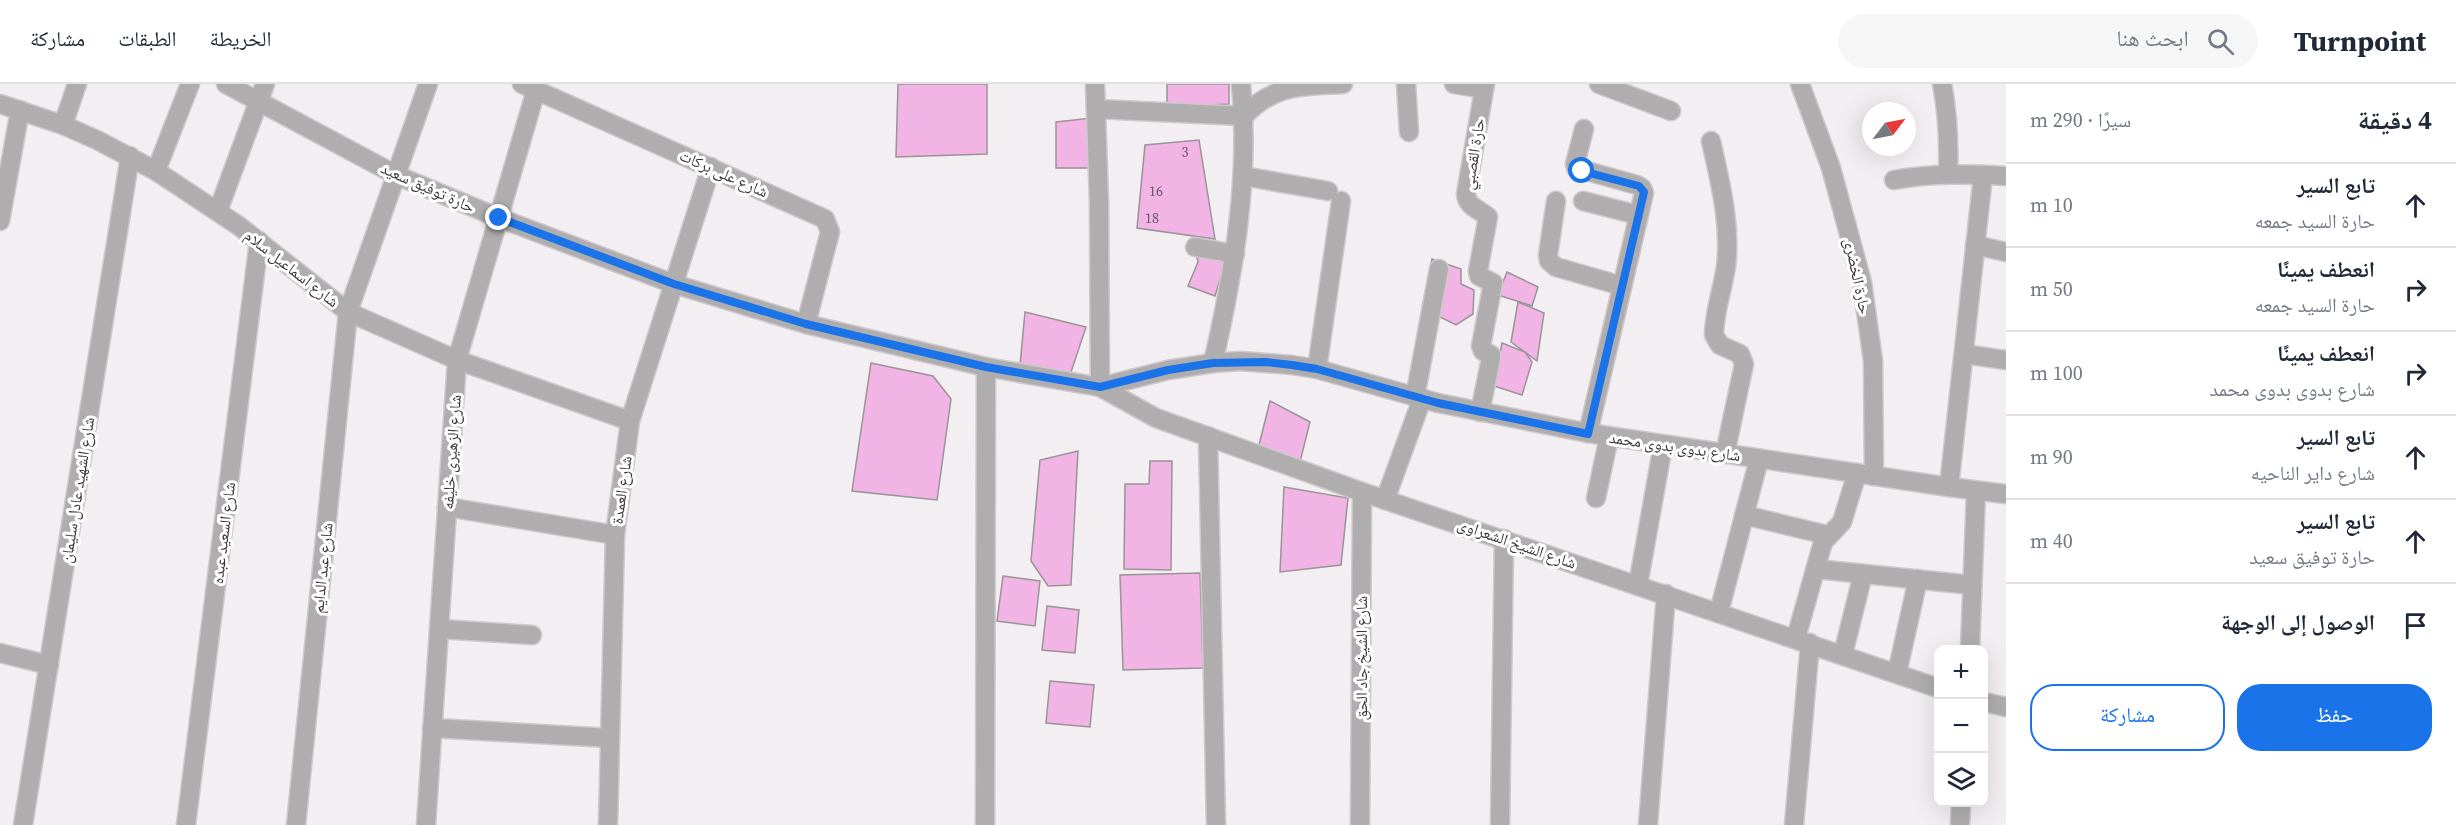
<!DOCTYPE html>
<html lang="ar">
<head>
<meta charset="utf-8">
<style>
	body { margin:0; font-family:"Source Serif 4","Noto Naskh Arabic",serif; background:#f6f6f7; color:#1f2937; direction:rtl }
	.controls { position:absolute; right:18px; bottom:18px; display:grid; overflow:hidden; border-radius:12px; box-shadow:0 6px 24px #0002 }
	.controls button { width:54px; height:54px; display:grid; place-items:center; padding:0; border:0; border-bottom:2px solid #e0e1e3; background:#fff; color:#1f2937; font:30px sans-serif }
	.compass { position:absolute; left:1862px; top:18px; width:54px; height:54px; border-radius:50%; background:#fff; box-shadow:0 6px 24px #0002; rotate:58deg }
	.stop { position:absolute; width:18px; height:18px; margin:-14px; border:4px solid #1a73e8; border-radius:50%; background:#fff }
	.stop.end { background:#1a73e8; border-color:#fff; box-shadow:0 2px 6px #0008 }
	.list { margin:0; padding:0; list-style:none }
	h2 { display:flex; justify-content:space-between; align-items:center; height:78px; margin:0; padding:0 24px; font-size:26px }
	h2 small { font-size:20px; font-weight:400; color:#747a83 }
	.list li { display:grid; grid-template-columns:39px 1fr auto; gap:18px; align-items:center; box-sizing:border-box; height:84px; padding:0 24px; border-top:2px solid #e0e1e3 }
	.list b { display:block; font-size:22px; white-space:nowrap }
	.list p { margin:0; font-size:20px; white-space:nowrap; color:#747a83 }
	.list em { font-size:20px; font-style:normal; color:#747a83 }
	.actions { display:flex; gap:12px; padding:18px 24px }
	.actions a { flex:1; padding:14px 0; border:2px solid #1a73e8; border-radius:24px; text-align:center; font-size:21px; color:#1a73e8 }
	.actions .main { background:#1a73e8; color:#fff }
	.icon { flex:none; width:33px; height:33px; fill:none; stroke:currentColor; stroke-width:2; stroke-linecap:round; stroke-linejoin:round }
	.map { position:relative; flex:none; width:2006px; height:741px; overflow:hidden; direction:ltr }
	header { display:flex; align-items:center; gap:36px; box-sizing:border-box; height:84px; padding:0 30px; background:#fff; border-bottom:2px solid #e0e1e3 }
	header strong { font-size:28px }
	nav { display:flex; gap:33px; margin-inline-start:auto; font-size:21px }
	.search { width:420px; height:54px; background:#f6f6f7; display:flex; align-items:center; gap:15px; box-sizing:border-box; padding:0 21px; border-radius:33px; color:#747a83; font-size:22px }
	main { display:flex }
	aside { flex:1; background:#fff }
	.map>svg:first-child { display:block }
</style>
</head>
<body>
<header>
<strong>Turnpoint</strong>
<div class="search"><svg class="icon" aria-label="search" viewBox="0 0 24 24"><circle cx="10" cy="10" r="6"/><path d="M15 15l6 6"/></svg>ابحث هنا</div>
<nav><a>الخريطة</a><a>الطبقات</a><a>مشاركة</a></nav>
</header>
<main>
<aside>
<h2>4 دقيقة<small>سيرًا · 290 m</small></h2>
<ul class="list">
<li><svg class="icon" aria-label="ahead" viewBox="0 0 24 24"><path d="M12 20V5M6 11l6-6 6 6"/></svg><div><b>تابع السير</b><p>حارة السيد جمعه</p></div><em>10 m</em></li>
<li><svg class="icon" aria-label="right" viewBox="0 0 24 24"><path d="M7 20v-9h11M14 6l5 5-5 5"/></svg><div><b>انعطف يمينًا</b><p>حارة السيد جمعه</p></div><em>50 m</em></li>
<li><svg class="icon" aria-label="right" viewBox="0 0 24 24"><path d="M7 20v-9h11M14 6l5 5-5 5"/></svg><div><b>انعطف يمينًا</b><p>شارع بدوى بدوى محمد</p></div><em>100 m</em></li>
<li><svg class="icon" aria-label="ahead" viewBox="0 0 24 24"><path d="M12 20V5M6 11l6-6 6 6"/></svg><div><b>تابع السير</b><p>شارع داير الناحيه</p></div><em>90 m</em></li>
<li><svg class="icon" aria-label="ahead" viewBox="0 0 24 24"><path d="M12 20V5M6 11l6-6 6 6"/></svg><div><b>تابع السير</b><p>حارة توفيق سعيد</p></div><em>40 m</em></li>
<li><svg class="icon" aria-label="arrive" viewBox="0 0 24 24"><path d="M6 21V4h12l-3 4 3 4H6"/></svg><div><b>الوصول إلى الوجهة</b></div></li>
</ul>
<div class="actions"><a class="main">حفظ</a><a>مشاركة</a></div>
</aside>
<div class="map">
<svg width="2006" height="741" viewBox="0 0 2006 741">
	<rect width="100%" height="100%" fill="#f3eef2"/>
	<g fill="#f2b4e4" stroke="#989497" stroke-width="1.5">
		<polygon points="898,0 987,0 987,70 896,73"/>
		<polygon points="1167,0 1229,0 1229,20 1167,23"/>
		<polygon points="1092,34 1098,84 1056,84 1056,38"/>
		<polygon points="1199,56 1215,155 1137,144 1145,61"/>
		<polygon points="1195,163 1226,175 1215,212 1188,202 1198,178"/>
		<polygon points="1432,175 1461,185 1461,200 1474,206 1473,230 1456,241 1422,224"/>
		<polygon points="1507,188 1538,203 1532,222 1498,211"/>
		<polygon points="1518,218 1544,229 1537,277 1511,258"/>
		<polygon points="1025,228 1086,243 1070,291 1020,281"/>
		<polygon points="1502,259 1525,268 1532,278 1522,311 1494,302"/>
		<polygon points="871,279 933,292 951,315 937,416 852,407"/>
		<polygon points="1270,317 1310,338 1300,378 1259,361"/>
		<polygon points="1078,367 1071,501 1048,502 1031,477 1040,376"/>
		<polygon points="1150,377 1172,377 1171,486 1124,485 1125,400 1149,400"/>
		<polygon points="1284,403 1348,414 1341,481 1280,488"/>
		<polygon points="1200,489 1203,584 1123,586 1120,491"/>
		<polygon points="1003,492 1040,497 1035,542 997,537"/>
		<polygon points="1047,522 1079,526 1075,569 1042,566"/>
		<polygon points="1050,597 1094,601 1090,643 1046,639"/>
	</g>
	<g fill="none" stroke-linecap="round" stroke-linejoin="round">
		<defs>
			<g id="minor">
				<polyline points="226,0 396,91 499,134 674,200 806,240 986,283 1100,303 1156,334 1362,408 1938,604"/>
				<polyline points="522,0 825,135 830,148 806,240"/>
				<polyline points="1095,0 1099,118 1100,303"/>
				<polyline points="1406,0 1409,48"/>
				<polyline points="1454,0 1484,5"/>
				<polyline points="1599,0 1671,27"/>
				<polyline points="1800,0 1831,84 1862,198 1873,277 1874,392"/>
				<path d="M1942 0C1948 30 1949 59 1948 89"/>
				<polyline points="0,20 63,41 97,56 156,87 239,142 348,228 457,276 630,337"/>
				<path d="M1096 25 1244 32C1274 0 1302 2 1343 0"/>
				<polyline points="63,41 77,0"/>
				<polyline points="1584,45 1575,80 1576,84 1637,101 1642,104 1644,109 1588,349"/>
				<path d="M1711 57C1720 98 1731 140 1726 182 1723 205 1714 228 1714 251L1720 261 1740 270 1744 280 1725 370"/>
				<polyline points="156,87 190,0"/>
				<polyline points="1243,92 1328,107"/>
				<path d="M1894 96C1932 89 1968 90 2006 92"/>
				<polyline points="1556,117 1548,171 1549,177 1556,183 1622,202"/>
				<polyline points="1583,117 1638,131"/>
				<polyline points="218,127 265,0"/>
				<polyline points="0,137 20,26"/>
				<polyline points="1975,161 2006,168"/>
				<polyline points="1195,163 1235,170"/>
				<polyline points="1964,270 2006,276"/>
				<path d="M1213 279C1234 187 1250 94 1241 0"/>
				<polyline points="1317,285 1341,117"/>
				<polyline points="1100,303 1168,286 1213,279 1240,277 1292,281 1317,285 1438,319 1588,349 1949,403 2006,410"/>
				<polyline points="1415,313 1439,185"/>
				<path d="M1480 328 1491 274V271L1483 267 1481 262 1493 199 1479 192 1478 187 1488 133C1479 125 1467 123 1466 110L1485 0"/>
				<polyline points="1208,352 1216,741"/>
				<polyline points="1949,403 1983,91"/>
				<polyline points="1596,414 1609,353"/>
				<polyline points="1385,416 1422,315"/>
				<polyline points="447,423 615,451"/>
				<polyline points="1744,431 1827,451"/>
				<polyline points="1816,485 1972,501"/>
				<polyline points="1638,501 1663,361"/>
				<polyline points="1719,528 1759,375"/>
				<polyline points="439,545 532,551"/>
				<polyline points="1796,554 1823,458 1842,438 1857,389"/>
				<polyline points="1970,566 1976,407"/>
				<polyline points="0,569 49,581"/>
				<polyline points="1843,570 1863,490"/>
				<polyline points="1897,589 1918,495"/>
				<polyline points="1984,618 2006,623"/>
				<polyline points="432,644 610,654"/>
				<polyline points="23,741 130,72"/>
				<polyline points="186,741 259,157"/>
				<polyline points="296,741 348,228 428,0"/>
				<polyline points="426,741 457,276 536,6"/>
				<polyline points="608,741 615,451 630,337 711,83"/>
				<polyline points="985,741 986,283"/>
				<polyline points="1360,741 1362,408"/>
				<polyline points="1500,741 1504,455"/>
				<polyline points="1648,741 1666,510"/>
				<polyline points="1794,741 1810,559"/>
				<polyline points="1960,741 1961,718"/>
			</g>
		</defs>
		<use href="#minor" stroke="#cec9cd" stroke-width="21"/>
		<use href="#minor" stroke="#afadae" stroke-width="18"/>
	</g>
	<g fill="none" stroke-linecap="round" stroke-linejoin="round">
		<polyline stroke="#1a73e8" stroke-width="8" points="499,134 674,200 806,240 986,283 1100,303 1168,286 1213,279 1266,278 1292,281 1317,285 1438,319 1588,350 1644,108 1639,102 1582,87"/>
	</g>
	<g text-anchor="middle" stroke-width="6" stroke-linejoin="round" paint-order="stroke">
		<g font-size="14" fill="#665663">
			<text x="1185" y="73">3</text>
			<text x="1156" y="112">16</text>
			<text x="1152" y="139">18</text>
		</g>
		<g font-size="16" fill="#383738" stroke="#fff">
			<text transform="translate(1473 70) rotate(-81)" y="6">حارة القصبي</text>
			<text transform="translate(724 89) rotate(24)" y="6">شارع على بركات</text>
			<text transform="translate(428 103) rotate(24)" y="6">حارة توفيق سعيد</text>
			<text transform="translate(292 184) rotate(38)" y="6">شارع اسماعيل سلام</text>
			<text transform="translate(1858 192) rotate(78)" y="6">حارة الخضرى</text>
			<text transform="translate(1675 362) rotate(8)" y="6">شارع بدوى بدوى محمد</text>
			<text transform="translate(451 368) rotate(-86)" y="6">شارع الزهيرى خليفه</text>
			<text transform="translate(77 406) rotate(-81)" y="6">شارع الشهيد عادل سليمان</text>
			<text transform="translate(621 406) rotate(-82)" y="6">شارع العمدة</text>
			<text transform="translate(223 449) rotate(-83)" y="6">شارع السعيد عبده</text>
			<text transform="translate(1517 459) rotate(19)" y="6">شارع الشيخ الشعراوى</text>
			<text transform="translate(322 484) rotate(-84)" y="6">شارع عبد الدايم</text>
			<text transform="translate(1361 574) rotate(-90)" y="6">شارع الشيخ جاد الحق</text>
		</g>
	</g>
</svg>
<div class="controls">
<button>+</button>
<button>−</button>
<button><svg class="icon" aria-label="layers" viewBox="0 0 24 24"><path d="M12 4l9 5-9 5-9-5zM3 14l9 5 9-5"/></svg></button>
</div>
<svg class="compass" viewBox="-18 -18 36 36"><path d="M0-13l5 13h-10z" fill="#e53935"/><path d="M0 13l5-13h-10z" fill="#747a83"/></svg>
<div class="stop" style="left:1582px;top:87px"></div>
<div class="stop end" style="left:499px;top:134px"></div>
</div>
</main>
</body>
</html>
